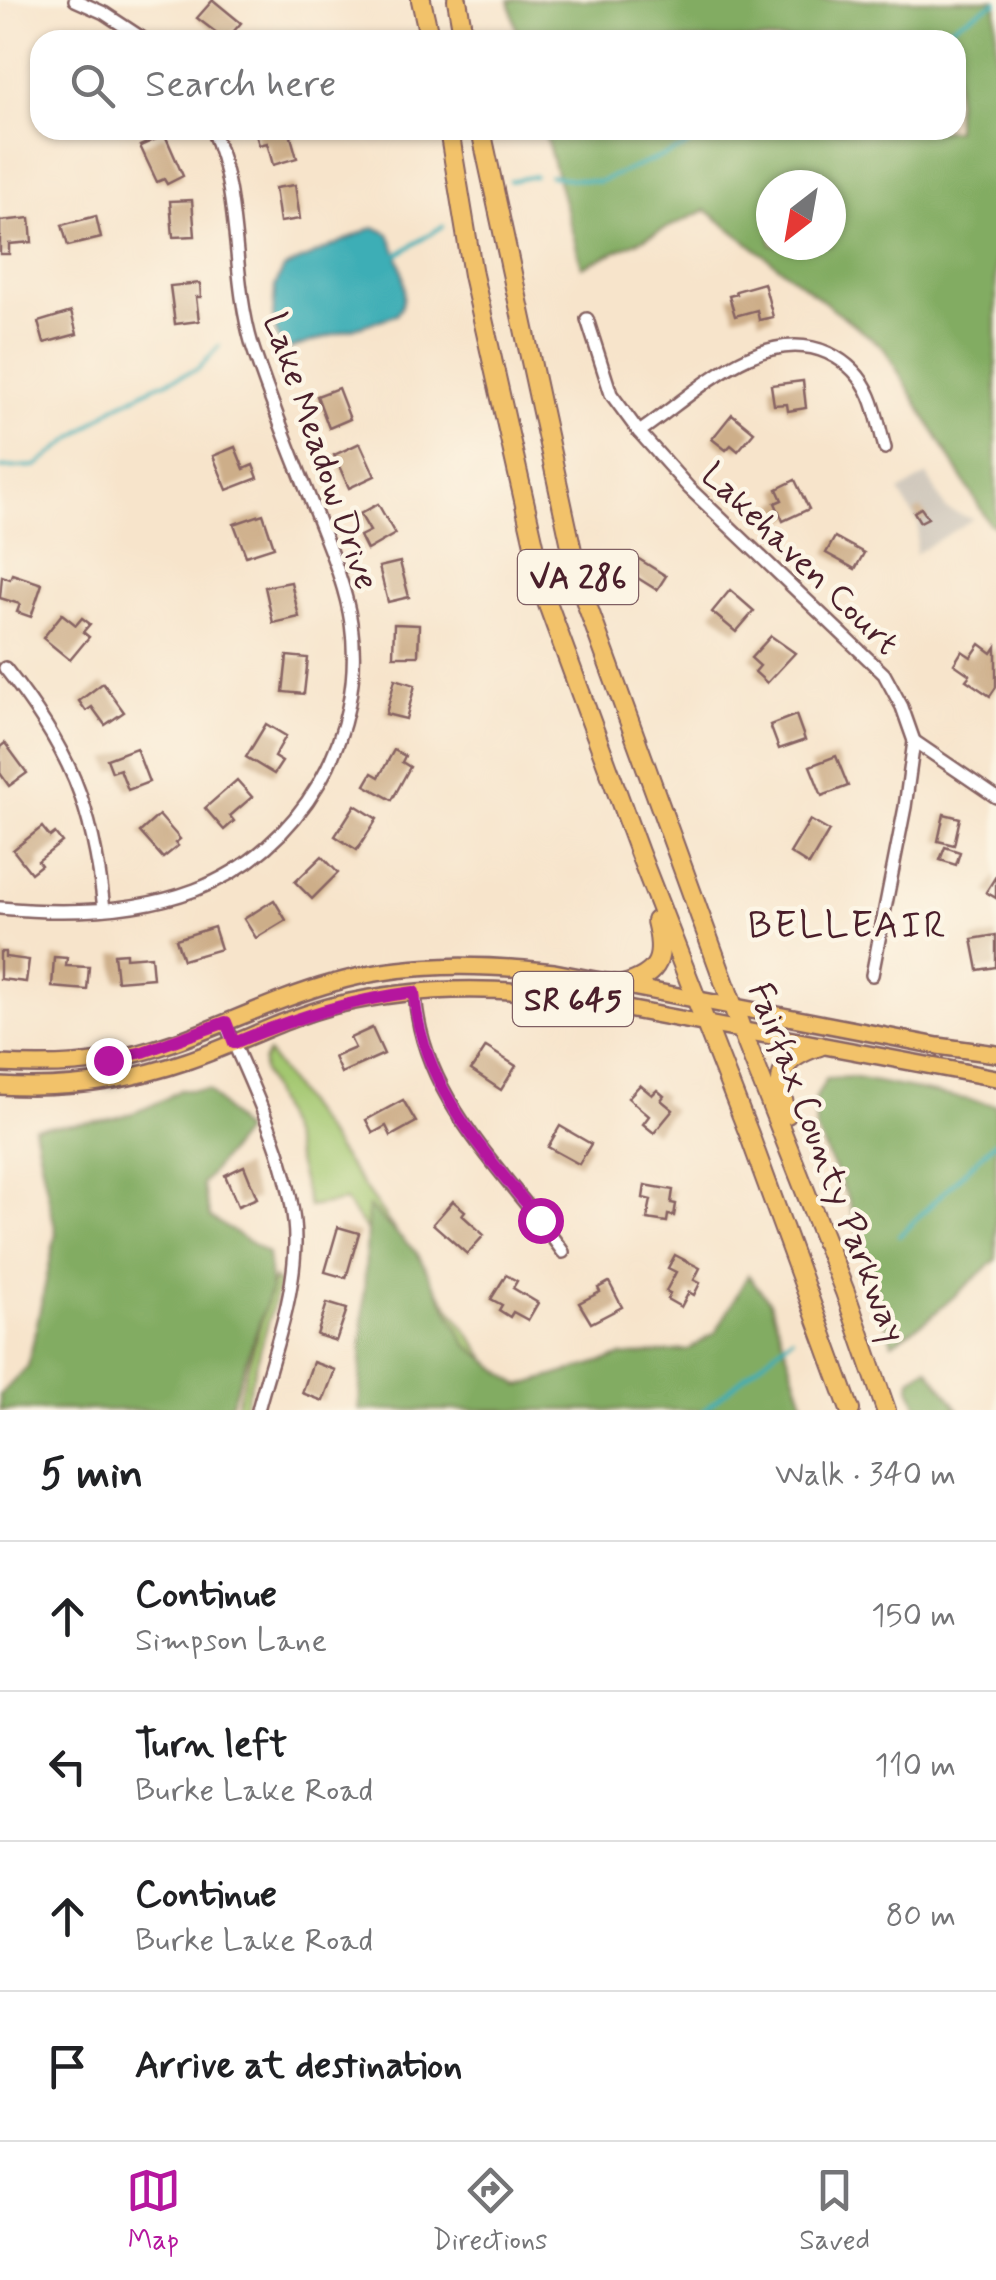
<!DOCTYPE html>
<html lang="en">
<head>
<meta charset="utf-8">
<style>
	body { margin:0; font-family:Mynerve,sans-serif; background:#f2f2f2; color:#202124 }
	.compass { position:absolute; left:756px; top:170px; width:90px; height:90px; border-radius:50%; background:#fff; box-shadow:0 2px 8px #0004; rotate:211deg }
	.stop { position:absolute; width:30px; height:30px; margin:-22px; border:8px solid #b5179e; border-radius:50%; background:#fff }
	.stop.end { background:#b5179e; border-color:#fff; box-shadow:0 2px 10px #0008 }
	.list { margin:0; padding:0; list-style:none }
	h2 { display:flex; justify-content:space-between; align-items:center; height:130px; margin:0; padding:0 40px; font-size:42px }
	h2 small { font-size:32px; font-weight:400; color:#757577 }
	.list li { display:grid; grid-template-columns:65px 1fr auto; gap:30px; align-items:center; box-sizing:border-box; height:150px; padding:0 40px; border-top:2px solid #e0e0e0 }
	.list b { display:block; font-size:38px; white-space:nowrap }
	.list p { margin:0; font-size:32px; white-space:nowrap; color:#757577 }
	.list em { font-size:32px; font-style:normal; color:#757577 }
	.icon { flex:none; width:55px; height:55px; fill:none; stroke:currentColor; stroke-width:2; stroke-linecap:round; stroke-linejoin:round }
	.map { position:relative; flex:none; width:996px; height:1410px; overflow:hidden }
	.search { position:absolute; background:#fff; box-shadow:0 2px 8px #0004; left:30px; right:30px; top:30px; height:110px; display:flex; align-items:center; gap:25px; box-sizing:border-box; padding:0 35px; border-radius:30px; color:#757577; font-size:38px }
	.sheet { height:730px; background:#fff }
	nav { display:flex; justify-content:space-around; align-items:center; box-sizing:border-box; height:140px; border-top:2px solid #e0e0e0; background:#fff; font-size:28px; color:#757577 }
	nav a { display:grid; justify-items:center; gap:5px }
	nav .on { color:#b5179e }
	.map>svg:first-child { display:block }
</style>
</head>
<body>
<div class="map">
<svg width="996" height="1410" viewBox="0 0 996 1410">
	<rect width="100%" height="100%" fill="#fcf5e5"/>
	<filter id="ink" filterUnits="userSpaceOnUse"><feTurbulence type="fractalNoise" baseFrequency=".01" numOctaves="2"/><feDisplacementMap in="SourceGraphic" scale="20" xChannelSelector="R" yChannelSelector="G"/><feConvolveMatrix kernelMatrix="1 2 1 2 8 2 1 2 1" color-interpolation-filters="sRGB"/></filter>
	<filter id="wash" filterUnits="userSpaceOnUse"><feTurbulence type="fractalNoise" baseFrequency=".0048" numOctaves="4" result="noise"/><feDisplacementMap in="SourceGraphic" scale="40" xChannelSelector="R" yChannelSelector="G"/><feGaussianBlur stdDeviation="2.25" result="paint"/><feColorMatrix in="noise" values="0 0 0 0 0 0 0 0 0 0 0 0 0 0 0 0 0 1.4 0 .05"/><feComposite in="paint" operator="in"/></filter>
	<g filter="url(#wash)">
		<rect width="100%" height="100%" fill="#f7e4cb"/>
		<polygon fill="#cbc3b8" points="927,475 946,509 973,519 915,554 919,525 899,492"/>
		<g fill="#a3c770" stroke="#76734e" stroke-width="2.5">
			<polygon points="268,1053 523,1410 442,1334 345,1201 309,1207 290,1135 263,1071 263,1061"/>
			<polygon points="274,1278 279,1284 243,1410 235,1410"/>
		</g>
		<g fill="#82ac62" stroke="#666646" stroke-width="2.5" fill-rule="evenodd">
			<path d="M509 0H996V527L989 523 884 348 706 210 582 267 544 130H956V40H519ZM831 185V245H771V185Z"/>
			<polygon points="851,1077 996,1105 996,1260 927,1320 892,1343 849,1201 816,1130 815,1099 826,1079"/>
			<path d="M180 1090H209L244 1132 202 1184 210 1217 268 1254 271 1290 229 1410H0V1395L28 1366 56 1233 34 1127C91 1123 131 1122 180 1090Z"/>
			<polygon points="368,1206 417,1253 466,1344 520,1386 620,1356 688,1350 716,1332 748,1275 770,1302 806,1410 359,1410"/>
			<polygon points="928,1368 959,1410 919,1410 910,1387 911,1379"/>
		</g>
		<path fill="#3daeb6" stroke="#446670" stroke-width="2.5" d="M374 227 389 234C399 257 414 294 396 315L289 349 277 337 273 315 275 286 284 268Z"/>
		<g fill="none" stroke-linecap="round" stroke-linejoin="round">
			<g stroke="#3daeb6" stroke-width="4">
				<polyline points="926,40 996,2"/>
				<polyline points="550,176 598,182 683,148 711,130"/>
				<polyline points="510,181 535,176"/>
				<polyline points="395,256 443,226"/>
				<polyline points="0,468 36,466 113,408 155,386 198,369 219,346"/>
				<polyline points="899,1236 996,1141"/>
				<polyline points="704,1410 792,1337"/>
			</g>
		</g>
		<g id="blocks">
			<g fill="#cdae89">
				<polygon points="213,0 241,23 226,40 197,18"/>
				<polygon points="289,130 297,158 273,165 267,143 259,145 255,131"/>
				<polygon points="165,135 183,176 167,184 164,179 157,182 140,146"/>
				<polygon points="295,185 300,219 280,222 275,188"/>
				<polygon points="192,200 195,236 173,237 170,201"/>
				<polygon points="96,216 101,238 68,246 62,225"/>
				<polygon points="30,218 32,242 9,244 9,254 0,254 0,221"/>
				<polygon points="200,283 201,297 196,297 199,321 175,324 170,286"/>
				<polygon points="764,283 773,317 759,320 757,310 735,316 729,296 737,294 736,291"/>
				<polygon points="71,312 77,334 44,343 38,322"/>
				<polygon points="803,381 806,408 788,411 787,404 774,405 771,385"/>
				<polygon points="338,388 350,419 329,428 317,396"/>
				<polygon points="732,414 754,432 738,451 731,445 726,450 712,439"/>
				<polygon points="360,443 375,476 349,488 334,455"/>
				<polygon points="235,447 244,469 253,465 258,478 227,490 213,456"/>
				<polygon points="795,480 809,509 783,521 775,503 782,500 777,489"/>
				<polygon points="378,504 395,534 367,550 360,536 370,531 360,514"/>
				<polygon points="921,508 928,518 920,522 914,512"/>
				<polygon points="263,514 274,547 246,556 234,524"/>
				<polygon points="835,537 864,553 855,569 826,553"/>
				<polygon points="634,556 666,576 657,590 625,570"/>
				<polygon points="400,562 409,597 388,602 379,567"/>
				<polygon points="12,574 42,584 31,617 17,612 20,604 0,598 2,576 10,579"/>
				<polygon points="291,582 299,617 273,623 265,587"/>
				<polygon points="730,590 754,611 736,632 712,612"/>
				<polygon points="62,614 76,625 82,618 90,624 83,632 89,637 70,660 43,638"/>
				<polygon points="394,624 419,625 418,656 393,656"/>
				<polygon points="771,636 795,653 767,683 755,672 760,666 751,658"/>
				<polygon points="980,644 992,653 996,647 996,687 990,696 966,680 970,675 954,664 962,651 971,657"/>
				<polygon points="287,656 308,658 304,694 283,692"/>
				<polygon points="395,679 415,685 406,719 386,714"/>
				<polygon points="103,683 124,712 105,725 92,707 86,711 79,701"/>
				<polygon points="796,715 805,740 779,749 770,725"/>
				<polygon points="266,724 286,736 274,757 282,762 274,774 246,757"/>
				<polygon points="5,743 27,773 9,786 0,773 0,747"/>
				<polygon points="136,748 149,782 128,790 120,769 112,772 107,759"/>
				<polygon points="394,750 405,756 402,762 410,767 392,800 365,785 372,773 379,777"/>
				<polygon points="836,756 848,786 822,796 810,766"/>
				<polygon points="237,780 252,797 230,816 234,821 224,830 205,808"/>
				<polygon points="355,805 377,819 357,850 335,836"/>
				<polygon points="944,814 960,818 954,845 938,841"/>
				<polygon points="159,815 180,839 175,843 178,846 163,858 140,832"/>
				<polygon points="810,820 829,831 809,865 790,853"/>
				<polygon points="42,827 50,837 55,833 62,842 38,861 41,865 31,873 13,850"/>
				<polygon points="945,847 960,852 956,865 940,860"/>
				<polygon points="322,856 338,873 312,899 295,882"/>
				<polygon points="996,876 996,898 986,892"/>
				<polygon points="274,900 286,920 256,938 244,919"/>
				<polygon points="214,927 221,949 183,960 176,939"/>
				<polygon points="996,935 996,967 978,970 972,939"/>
				<polygon points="0,952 5,952 5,957 29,960 26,982 0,979"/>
				<polygon points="126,953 126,958 151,956 153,978 117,981 114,954"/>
				<polygon points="54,957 67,958 66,966 89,967 87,990 52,987"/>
				<polygon points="372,1028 384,1054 341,1073 334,1057 355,1048 350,1038"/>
				<polygon points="486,1047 516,1066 501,1090 471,1070"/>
				<polygon points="640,1085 652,1095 657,1090 664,1096 661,1100 673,1110 654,1133 643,1124 649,1116 628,1098"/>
				<polygon points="403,1100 416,1122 391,1136 386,1126 373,1133 366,1120"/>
				<polygon points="560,1126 591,1144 579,1164 548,1147"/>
				<polygon points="244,1166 257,1198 238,1206 225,1175"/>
				<polygon points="645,1185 673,1190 671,1203 676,1204 674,1216 668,1215 667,1222 647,1219 651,1200 643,1198"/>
				<polygon points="453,1201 465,1211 462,1215 484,1235 467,1254 433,1224"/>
				<polygon points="338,1227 359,1233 346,1278 325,1272"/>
				<polygon points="675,1255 700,1268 694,1280 700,1283 694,1295 689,1292 681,1307 667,1299 670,1293 666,1291 676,1272 668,1268"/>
				<polygon points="506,1275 517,1281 513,1288 538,1303 528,1320 513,1312 510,1317 499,1310 502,1305 491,1299"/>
				<polygon points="609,1282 622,1307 591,1323 579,1303 600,1292 598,1288"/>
				<polygon points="327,1303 347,1309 336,1341 317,1335"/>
				<polygon points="313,1362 335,1370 323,1401 302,1393"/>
			</g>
		</g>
	</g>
	<g filter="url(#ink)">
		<use href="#blocks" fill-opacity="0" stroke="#876463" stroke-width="2.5"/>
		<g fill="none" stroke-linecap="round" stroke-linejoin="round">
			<defs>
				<g id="minor">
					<polyline points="75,0 104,13 145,40"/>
					<polyline points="587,319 611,394 639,432 689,488 884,674 902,707 914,741 905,807 872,975"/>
					<path d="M639 432C692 397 760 323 828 353 847 362 862 377 870 396 877 412 880 431 885 448"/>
					<path d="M5 668C70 750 93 805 104 909"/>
					<polyline points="914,741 996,797"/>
					<path d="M0 908C64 914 134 913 195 890 301 850 367 735 351 623 346 588 332 555 319 522 296 463 271 405 252 345 231 274 242 198 212 130"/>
					<path d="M415 992C420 1098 505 1170 563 1252"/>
					<path d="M225 1023C253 1089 296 1172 295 1244 294 1301 272 1356 258 1410"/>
				</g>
				<g id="major">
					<path d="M0 1064C36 1066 72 1066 107 1060 186 1047 256 1004 333 983 404 962 481 964 554 972L938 1046 996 1054"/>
					<path d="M0 1086C64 1090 126 1082 187 1061 238 1044 284 1018 336 1005 407 988 475 986 547 994L996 1078"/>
				</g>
				<g id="highway">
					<polyline points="421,0 430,40"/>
					<polyline points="457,0 464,40"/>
					<polyline points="449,130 473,275 547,602 639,852 749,1134 850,1410"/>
					<polyline points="481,130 579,583 742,1031 845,1292 886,1410"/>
					<path d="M623 985C661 974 665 957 656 921"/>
					<path d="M787 1114C774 1075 780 1059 820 1046"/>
				</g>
			</defs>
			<use href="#minor" stroke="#876463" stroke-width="16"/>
			<use href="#major" stroke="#876463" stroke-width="20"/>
			<use href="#highway" stroke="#876463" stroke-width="22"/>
			<use href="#minor" stroke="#fff" stroke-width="11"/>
			<use href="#major" stroke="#f2c26a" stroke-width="15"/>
			<use href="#highway" stroke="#f2c26a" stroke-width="18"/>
		</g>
	</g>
	<g fill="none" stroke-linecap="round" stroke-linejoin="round" filter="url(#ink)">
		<path stroke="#b5179e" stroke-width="12" d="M108 1060 143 1052 226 1022 234 1043C294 1018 350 1000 414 992 420 1084 484 1152 540 1220"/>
	</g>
	<g text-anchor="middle" stroke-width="9" stroke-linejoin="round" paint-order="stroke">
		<g fill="#fcf5e5" stroke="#7f5f63" stroke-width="2.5">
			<rect x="518" y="550" width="120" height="54" rx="8"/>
			<rect x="513" y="972" width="120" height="54" rx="8"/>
		</g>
		<g font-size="32" font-weight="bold" fill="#4a1f2b">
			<text x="578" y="588">VA 286</text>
			<text x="573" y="1010">SR 645</text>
		</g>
		<g font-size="35" fill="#4a1f2b" stroke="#fcf5e5">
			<text transform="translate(322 451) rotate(71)" y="12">Lake Meadow Drive</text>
			<text transform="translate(801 558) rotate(44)" y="12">Lakehaven Court</text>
			<text transform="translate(828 1162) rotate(69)" y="12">Fairfax County Parkway</text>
		</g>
		<g font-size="38" letter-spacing="2.5" fill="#4a1f2b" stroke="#fcf5e5">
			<text x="848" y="937">BELLEAIR</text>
		</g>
	</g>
</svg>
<svg class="compass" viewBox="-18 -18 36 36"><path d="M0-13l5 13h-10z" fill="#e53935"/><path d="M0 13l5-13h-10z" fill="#757577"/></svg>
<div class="stop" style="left:540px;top:1220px"></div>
<div class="stop end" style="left:108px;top:1060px"></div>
<div class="search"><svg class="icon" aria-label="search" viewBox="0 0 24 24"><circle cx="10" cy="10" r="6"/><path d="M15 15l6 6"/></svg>Search here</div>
</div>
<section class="sheet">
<h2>5 min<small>Walk · 340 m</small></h2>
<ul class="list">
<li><svg class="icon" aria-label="ahead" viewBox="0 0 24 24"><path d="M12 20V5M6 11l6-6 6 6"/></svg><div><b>Continue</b><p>Simpson Lane</p></div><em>150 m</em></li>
<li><svg class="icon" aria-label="left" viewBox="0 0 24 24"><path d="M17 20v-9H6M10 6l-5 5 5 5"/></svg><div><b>Turn left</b><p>Burke Lake Road</p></div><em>110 m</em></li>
<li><svg class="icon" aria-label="ahead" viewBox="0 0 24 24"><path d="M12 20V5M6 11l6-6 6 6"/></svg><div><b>Continue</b><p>Burke Lake Road</p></div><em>80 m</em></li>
<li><svg class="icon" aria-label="arrive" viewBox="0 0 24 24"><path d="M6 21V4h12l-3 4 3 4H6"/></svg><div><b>Arrive at destination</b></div></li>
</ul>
</section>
<nav>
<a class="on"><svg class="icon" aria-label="map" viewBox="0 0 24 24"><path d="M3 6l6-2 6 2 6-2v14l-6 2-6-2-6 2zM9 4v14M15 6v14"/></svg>Map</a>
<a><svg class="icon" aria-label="directions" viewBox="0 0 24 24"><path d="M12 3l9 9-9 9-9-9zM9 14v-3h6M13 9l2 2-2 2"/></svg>Directions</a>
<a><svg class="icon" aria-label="saved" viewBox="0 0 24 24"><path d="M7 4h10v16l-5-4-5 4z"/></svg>Saved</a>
</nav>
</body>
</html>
